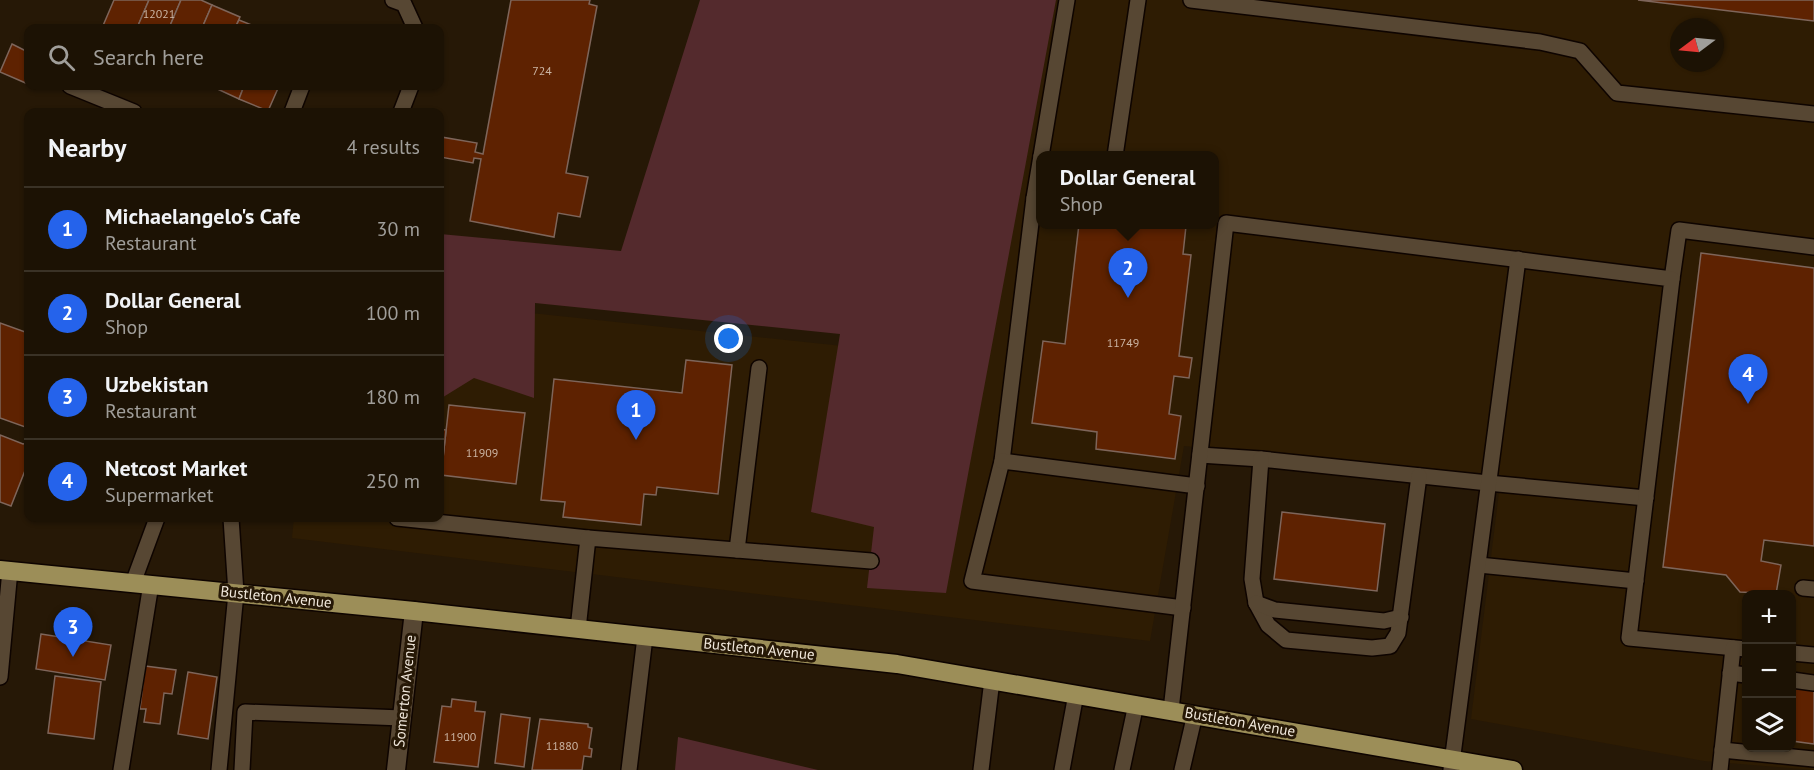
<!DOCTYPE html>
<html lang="en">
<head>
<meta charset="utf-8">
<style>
	body { margin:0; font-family:"PT Sans",sans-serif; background:#251b0e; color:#f1f3f6 }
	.controls { position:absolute; right:18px; bottom:18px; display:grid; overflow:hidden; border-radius:12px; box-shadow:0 2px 4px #0004 }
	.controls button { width:54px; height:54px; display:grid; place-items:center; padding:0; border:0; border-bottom:2px solid #3a3226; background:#1c1204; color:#f1f3f6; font:30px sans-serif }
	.compass { position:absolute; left:1670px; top:18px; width:54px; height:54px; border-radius:50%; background:#1c1204; box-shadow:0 2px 4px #0004; rotate:254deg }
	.you { position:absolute; left:729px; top:339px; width:21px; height:21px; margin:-15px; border:4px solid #fff; border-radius:50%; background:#1a73e8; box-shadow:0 0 0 9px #1a73e833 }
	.badge { display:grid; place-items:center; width:39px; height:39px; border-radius:50%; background:#2563eb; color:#fff; font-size:20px; font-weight:700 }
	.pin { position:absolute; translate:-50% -50px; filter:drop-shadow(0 2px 3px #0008) }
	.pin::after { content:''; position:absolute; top:32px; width:21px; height:18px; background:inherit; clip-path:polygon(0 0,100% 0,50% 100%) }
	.popup { position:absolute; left:1036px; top:151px; width:183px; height:78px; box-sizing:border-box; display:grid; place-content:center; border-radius:12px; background:#1c1204; filter:drop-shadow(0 2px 4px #0005); font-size:20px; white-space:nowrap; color:#a09e9a }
	.popup b { font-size:22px; color:#f1f3f6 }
	.popup::after { content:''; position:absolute; left:50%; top:100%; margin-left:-12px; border:12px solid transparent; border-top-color:#1c1204 }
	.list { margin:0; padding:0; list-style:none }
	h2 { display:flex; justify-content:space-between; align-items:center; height:78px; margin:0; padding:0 24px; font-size:26px }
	h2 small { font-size:20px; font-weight:400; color:#a09e9a }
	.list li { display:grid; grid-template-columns:39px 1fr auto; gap:18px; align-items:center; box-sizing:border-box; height:84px; padding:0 24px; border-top:2px solid #3a3226 }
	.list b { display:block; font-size:22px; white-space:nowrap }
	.list p { margin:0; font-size:20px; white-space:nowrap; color:#a09e9a }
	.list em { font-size:20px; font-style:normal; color:#a09e9a }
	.icon { flex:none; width:33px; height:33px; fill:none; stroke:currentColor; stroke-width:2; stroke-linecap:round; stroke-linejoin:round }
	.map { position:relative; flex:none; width:1814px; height:770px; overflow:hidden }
	.search { position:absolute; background:#1c1204; box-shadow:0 2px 4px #0004; left:24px; top:24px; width:420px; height:66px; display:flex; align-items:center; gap:15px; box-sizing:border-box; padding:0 21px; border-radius:12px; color:#a09e9a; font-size:22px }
	.panel { position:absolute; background:#1c1204; box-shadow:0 2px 4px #0004; left:24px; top:108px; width:420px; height:414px; border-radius:12px }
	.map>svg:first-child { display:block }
</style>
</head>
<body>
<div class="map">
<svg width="1814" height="770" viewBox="0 0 1814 770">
	<rect width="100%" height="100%" fill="#261806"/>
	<path fill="#2e1c03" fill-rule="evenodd" d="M1046 0H1814V770L1704 761 1471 719 1501 476 1184 446 1150 641 292 538 294 518H440V362L512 311 975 360ZM1679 27H1715V63H1679ZM1041 156H1215V224H1041ZM1746 594H1792V748H1746Z"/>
	<g fill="#542a2d">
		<polygon points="700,0 1056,0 946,593 867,588 874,527 811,512 840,334 535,303 534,398 474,378 440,399 440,234 621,251"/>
		<polygon points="678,737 818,770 675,770"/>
	</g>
	<g fill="#5e2201" stroke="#7e655a" stroke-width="1.5">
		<polygon points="114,0 149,0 137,28 102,28"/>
		<polygon points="149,0 181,0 169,28 137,28"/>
		<polygon points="181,0 201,0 212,5 202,28 169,28"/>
		<polygon points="511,0 590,0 589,4 597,6 566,173 588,177 580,217 558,213 554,237 470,221 481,159 474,158 473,163 440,157 441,137 477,143 475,152 483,154"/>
		<polygon points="1638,0 1814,0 1814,21"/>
		<polygon points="212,5 240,17 235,28 202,28"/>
		<polygon points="239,20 259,28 235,28"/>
		<polygon points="12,44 28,52 28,84 0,72"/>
		<polygon points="211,86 244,86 239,99"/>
		<polygon points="244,86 279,86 268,111 239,99"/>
		<polygon points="1079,224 1186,226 1183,254 1191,255 1179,356 1192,358 1189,378 1174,376 1169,414 1181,416 1175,459 1096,449 1097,432 1032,423 1043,341 1065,344"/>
		<polygon points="1701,253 1814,268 1814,546 1764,540 1761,561 1781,565 1776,594 1740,592 1726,575 1663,567"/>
		<polygon points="0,323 28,333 28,428 0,418"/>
		<polygon points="686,360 732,365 718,494 657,487 656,495 644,494 641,525 563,517 565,502 541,500 554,379 682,393"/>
		<polygon points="449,405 525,413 516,484 441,475"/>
		<polygon points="440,429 446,430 440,488"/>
		<polygon points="0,435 23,444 28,443 28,463 11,506 0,502"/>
		<polygon points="1282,512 1385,524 1377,591 1274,579"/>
		<polygon points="41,634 111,645 105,680 36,669"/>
		<polygon points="145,666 176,670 172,694 164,693 160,724 144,722 146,709 140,709"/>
		<polygon points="188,672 217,677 208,739 178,734"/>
		<polygon points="55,676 101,682 94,739 48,733"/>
		<polygon points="1792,684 1814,687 1814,744 1792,741"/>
		<polygon points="452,699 476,702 475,711 485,712 478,767 434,762 442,706 451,707"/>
		<polygon points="501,714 530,718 524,767 495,763"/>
		<polygon points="540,719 588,724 588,727 592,728 589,748 592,749 591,757 584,756 582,770 532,770"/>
	</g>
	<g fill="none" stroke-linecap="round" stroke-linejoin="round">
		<defs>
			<g id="lane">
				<polyline points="393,0 404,4 415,28"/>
				<polyline points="1191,0 1540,42 1580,51 1617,93 1814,114"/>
				<polyline points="70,86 134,112"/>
				<polyline points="292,112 302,86"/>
				<polyline points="401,112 411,86"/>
				<polyline points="1041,156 1067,0"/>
				<polyline points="1041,156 1034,198 1041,199"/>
				<polyline points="1115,156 1138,0"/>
				<polyline points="1034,198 1002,461 972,581 1183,608"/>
				<polyline points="1672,279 1679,230 1814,247"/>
				<polyline points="1200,455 1261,459 1488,483 1646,498"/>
				<polyline points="1261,459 1252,579 1256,603 1268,625 1286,640 1372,648 1390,646 1398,633 1419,476"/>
				<polyline points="1002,461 1197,486"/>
				<polyline points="397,518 588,538"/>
				<polyline points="737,550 759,368"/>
				<polyline points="1479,565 1636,581"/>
				<polyline points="133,583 157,518"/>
				<polyline points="1803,588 1814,589"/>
				<polyline points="1256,603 1275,610 1384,621 1401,617"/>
				<polyline points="578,629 588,538 871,561"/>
				<polyline points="1792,653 1814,655"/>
				<polyline points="1730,673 1746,675"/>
				<polyline points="0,677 10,570"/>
				<polyline points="1792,680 1814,683"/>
				<polyline points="1171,710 1226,223 1672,279 1629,638 1746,649"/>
				<polyline points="1722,750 1814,759"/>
				<polyline points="121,770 151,584"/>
				<polyline points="219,770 236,593 231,518"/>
				<polyline points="242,770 245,712 402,718"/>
				<polyline points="629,770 645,637"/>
				<polyline points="981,770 992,680"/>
				<polyline points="1062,770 1076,694"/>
				<polyline points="1122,770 1136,704"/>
				<polyline points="1182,770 1195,714"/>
				<polyline points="1451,770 1518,259"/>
				<polyline points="1720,770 1733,648"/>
			</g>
			<polyline id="street" points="396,770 414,611"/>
			<polyline id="primary" points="0,570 414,611 897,664 1513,770"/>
		</defs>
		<use href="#lane" stroke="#0e0400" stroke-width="18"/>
		<use href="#street" stroke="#0e0400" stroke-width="21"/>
		<use href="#primary" stroke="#0e0400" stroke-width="21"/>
		<use href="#lane" stroke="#574733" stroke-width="15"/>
		<use href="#street" stroke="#574733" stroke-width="18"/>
		<use href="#primary" stroke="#9c8e58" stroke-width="18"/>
	</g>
	<g text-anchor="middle" stroke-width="6" stroke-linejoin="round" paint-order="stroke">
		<g font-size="12" fill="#ccb6a5">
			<text x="159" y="18">12021</text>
			<text x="542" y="75">724</text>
			<text x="1123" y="347">11749</text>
			<text x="482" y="457">11909</text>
			<text x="460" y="741">11900</text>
			<text x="562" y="750">11880</text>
		</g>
		<g font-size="15" fill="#f1e8dc" stroke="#261806">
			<text transform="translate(276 597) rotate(6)" y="5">Bustleton Avenue</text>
			<text transform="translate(759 649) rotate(6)" y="5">Bustleton Avenue</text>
			<text transform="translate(405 691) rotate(-84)" y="5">Somerton Avenue</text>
			<text transform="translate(1240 722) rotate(10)" y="5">Bustleton Avenue</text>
		</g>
	</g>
</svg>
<div class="controls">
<button>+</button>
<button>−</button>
<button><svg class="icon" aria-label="layers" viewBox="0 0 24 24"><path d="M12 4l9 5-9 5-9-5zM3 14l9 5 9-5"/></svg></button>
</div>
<svg class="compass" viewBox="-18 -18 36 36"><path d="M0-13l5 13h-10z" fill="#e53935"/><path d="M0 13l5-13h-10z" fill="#a09e9a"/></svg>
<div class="you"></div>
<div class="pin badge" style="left:636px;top:440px">1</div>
<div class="pin badge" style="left:1128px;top:298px">2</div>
<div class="popup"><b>Dollar General</b>Shop</div>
<div class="pin badge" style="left:73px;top:657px">3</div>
<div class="pin badge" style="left:1748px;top:404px">4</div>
<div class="search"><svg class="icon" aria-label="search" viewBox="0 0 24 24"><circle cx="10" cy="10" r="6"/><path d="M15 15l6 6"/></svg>Search here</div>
<section class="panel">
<h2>Nearby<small>4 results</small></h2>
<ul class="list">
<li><span class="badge">1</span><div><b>Michaelangelo's Cafe</b><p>Restaurant</p></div><em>30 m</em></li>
<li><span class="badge">2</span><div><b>Dollar General</b><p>Shop</p></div><em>100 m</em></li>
<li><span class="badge">3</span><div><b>Uzbekistan</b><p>Restaurant</p></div><em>180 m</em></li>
<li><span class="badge">4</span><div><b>Netcost Market</b><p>Supermarket</p></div><em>250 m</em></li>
</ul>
</section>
</div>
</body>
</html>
